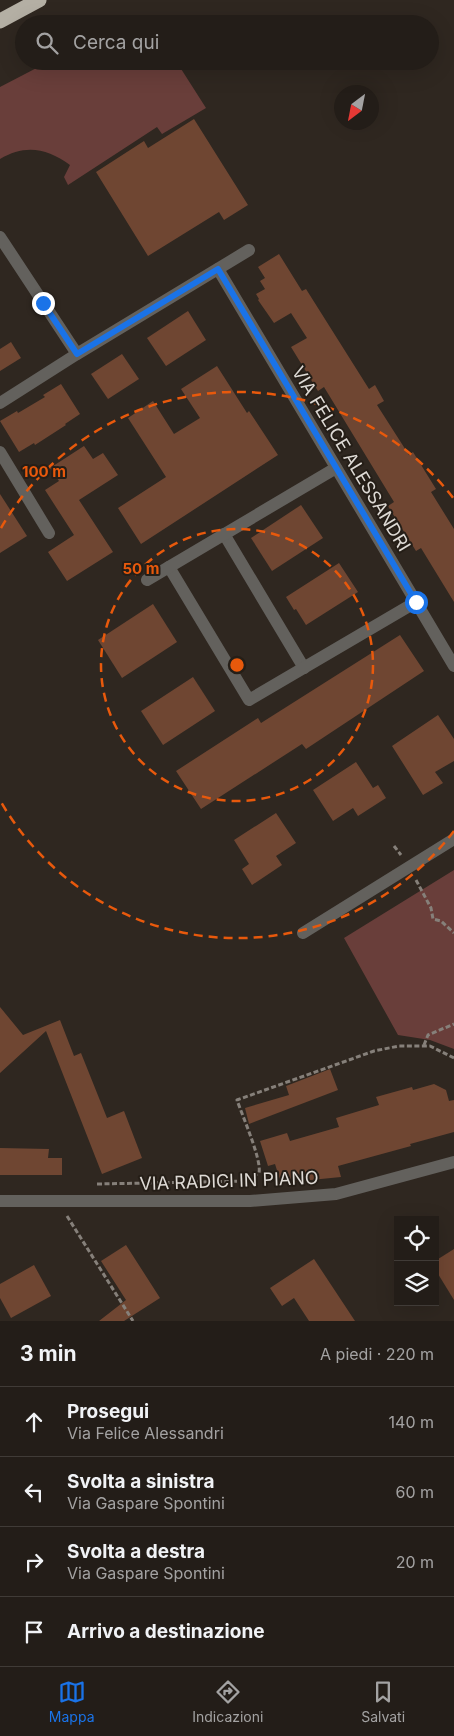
<!DOCTYPE html>
<html lang="it">
<head>
<meta charset="utf-8">
<style>
	body { margin:0; font-family:Inter,sans-serif; background:#2b2621; color:#f1f3f6 }
	.controls { position:absolute; right:15px; bottom:15px; display:grid; overflow:hidden; border-radius:0px; box-shadow:0 5px 20px #0002 }
	.controls button { width:45px; height:45px; display:grid; place-items:center; padding:0; border:0; border-bottom:1px solid #403b37; background:#231d18; color:#f1f3f6; font:25px sans-serif }
	.compass { position:absolute; left:334px; top:85px; width:45px; height:45px; border-radius:50%; background:#231d18; box-shadow:0 5px 20px #0002; rotate:212deg }
	.stop { position:absolute; width:15px; height:15px; margin:-11px; border:4px solid #1a73e8; border-radius:50%; background:#fff }
	.stop.end { background:#1a73e8; border-color:#fff; box-shadow:0 1px 5px #0008 }
	.list { margin:0; padding:0; list-style:none }
	h2 { display:flex; justify-content:space-between; align-items:center; height:65px; margin:0; padding:0 20px; font-size:21px }
	h2 small { font-size:16px; font-weight:400; color:#a3a2a2 }
	.list li { display:grid; grid-template-columns:32px 1fr auto; gap:15px; align-items:center; box-sizing:border-box; height:70px; padding:0 20px; border-top:1px solid #403b37 }
	.list b { display:block; font-size:19px; white-space:nowrap }
	.list p { margin:0; font-size:16px; white-space:nowrap; color:#a3a2a2 }
	.list em { font-size:16px; font-style:normal; color:#a3a2a2 }
	.icon { flex:none; width:28px; height:28px; fill:none; stroke:currentColor; stroke-width:2; stroke-linecap:round; stroke-linejoin:round }
	.map { position:relative; flex:none; width:454px; height:1321px; overflow:hidden }
	.search { position:absolute; background:#231d18; box-shadow:0 5px 20px #0002; left:15px; right:15px; top:15px; height:55px; display:flex; align-items:center; gap:12px; box-sizing:border-box; padding:0 18px; border-radius:28px; color:#a3a2a2; font-size:19px }
	.sheet { height:345px; background:#231d18 }
	nav { display:flex; justify-content:space-around; align-items:center; box-sizing:border-box; height:70px; border-top:1px solid #403b37; background:#231d18; font-size:14px; color:#a3a2a2 }
	nav a { display:grid; justify-items:center; gap:2px }
	nav .on { color:#1a73e8 }
	.map>svg:first-child { display:block }
</style>
</head>
<body>
<div class="map">
<svg width="454" height="1321" viewBox="0 0 454 1321">
	<rect width="100%" height="100%" fill="#2f2720"/>
	<g fill="#693e3a">
		<path d="M50 61H176L206 108 162 134 157 127 68 185 64 177 70 165C47 148 25 144 0 159V87Z"/>
		<polygon points="454,870 454,1049 430,1040 398,1035 344,938"/>
	</g>
	<g fill="#6f4632">
		<polygon points="194,119 248,205 224,220 219,212 148,256 96,172 144,141 148,148"/>
		<polygon points="279,254 302,291 306,289 369,389 375,385 384,401 377,405 409,455 413,452 436,489 431,492 454,529 454,602 421,548 416,551 388,506 394,502 324,387 318,391 291,347 307,338 291,313 274,323 258,300 259,299 256,294 265,289 260,281 265,278 258,267"/>
		<polygon points="188,311 206,340 166,366 147,338"/>
		<polygon points="11,342 21,358 0,371 0,349"/>
		<polygon points="122,354 139,379 108,399 91,374"/>
		<polygon points="217,366 247,413 249,411 278,455 141,544 118,508 166,477 128,418 153,401 174,434 200,418 181,389"/>
		<polygon points="61,384 80,414 65,424 66,425 35,445 34,443 19,452 0,421 17,411 18,413 45,397 43,395"/>
		<polygon points="84,446 93,459 103,453 118,475 79,500 113,552 67,581 48,552 74,535 45,490 59,481 50,468"/>
		<polygon points="0,494 27,536 0,553"/>
		<polygon points="301,505 323,538 272,571 251,538"/>
		<polygon points="339,563 358,592 306,625 296,609 294,610 286,597"/>
		<polygon points="153,604 177,642 122,678 98,640"/>
		<polygon points="400,635 424,671 306,749 302,744 201,809 176,771 258,718 261,723"/>
		<polygon points="193,677 215,711 163,745 141,711"/>
		<polygon points="438,715 454,739 454,761 435,772 443,783 423,795 392,746"/>
		<polygon points="356,762 373,788 378,785 386,798 358,816 353,808 333,821 313,790"/>
		<polygon points="276,813 296,843 276,856 282,865 252,885 242,869 249,864 234,840"/>
		<polygon points="0,1007 23,1035 60,1020 74,1056 81,1053 107,1118 124,1111 142,1158 102,1174 46,1031 0,1073"/>
		<polygon points="330,1069 338,1090 249,1124 245,1108 289,1095 286,1086"/>
		<polygon points="434,1084 446,1090 449,1101 454,1100 454,1132 410,1144 411,1146 338,1166 341,1177 281,1183 275,1164 268,1166 260,1141 287,1133 290,1141 339,1127 336,1118 379,1105 376,1097 412,1087 413,1090"/>
		<polygon points="0,1148 49,1149 48,1158 62,1158 62,1175 0,1175"/>
		<polygon points="126,1245 160,1298 124,1321 99,1321 126,1300 101,1261"/>
		<polygon points="454,1249 454,1300 435,1269 435,1261"/>
		<polygon points="314,1259 355,1321 309,1321 294,1298 282,1306 270,1288"/>
		<polygon points="34,1265 51,1296 11,1318 0,1298 0,1284"/>
	</g>
	<g fill="none" stroke-linecap="round" stroke-linejoin="round">
		<g stroke="#86807a" stroke-width="3" stroke-dasharray="5 2.5" stroke-linecap="butt">
			<polyline points="394,846 401,855"/>
			<polyline points="416,880 431,908 433,919 441,921 454,933"/>
			<polyline points="424,1045 428,1035 454,1024"/>
			<path d="M97 1184 247 1181 259 1173C262 1160 242 1115 237 1100L374 1051 399 1046H430L454 1058"/>
			<polyline points="67,1216 133,1321"/>
		</g>
		<g stroke="#63615d" stroke-width="12">
			<polyline points="0,237 77,354"/>
			<polyline points="218,269 454,666"/>
			<polyline points="0,403 77,354 249,250"/>
			<polyline points="0,452 49,533"/>
			<polyline points="224,534 304,668"/>
			<polyline points="169,567 249,700 416,602"/>
			<polyline points="147,580 336,468"/>
			<polyline points="303,933 454,839"/>
			<polyline points="0,1201 250,1201 336,1194 454,1162"/>
		</g>
		<polyline stroke="#b4afa4" stroke-width="15" points="0,21 39,0"/>
	</g>
	<g fill="none" stroke-linecap="round" stroke-linejoin="round">
		<polyline stroke="#1a73e8" stroke-width="6" points="43,303 77,354 218,269 416,602"/>
	</g>
	<g fill="none" stroke="#e8590c" stroke-width="2.5" stroke-dasharray="9 6">
		<circle cx="237" cy="665" r="136"/>
		<path d="M454 831A273 273 0 0 1 1 802M1 528A273 273 0 0 1 454 499"/>
	</g>
	<g text-anchor="middle" stroke-width="4" stroke-linejoin="round" paint-order="stroke">
		<g font-size="18" fill="#dedad5" stroke="#251e17">
			<text transform="translate(351 459) rotate(59)" y="6">VIA FELICE ALESSANDRI</text>
			<text transform="translate(229 1181) rotate(-2)" y="6">VIA RADICI IN PIANO</text>
		</g>
	</g>
	<circle cx="237" cy="665" r="8" fill="#e8590c" stroke="#251e17" stroke-width="2.5"/>
	<g font-size="15" text-anchor="middle" font-weight="bold" fill="#e8590c" stroke="#251e17" stroke-width="4" stroke-linejoin="round" paint-order="stroke">
		<text x="44" y="477">100 m</text>
		<text x="141" y="574">50 m</text>
	</g>
</svg>
<div class="controls">
<button><svg class="icon" aria-label="locate" viewBox="0 0 24 24"><circle cx="12" cy="12" r="6"/><path d="M12 2v4M12 18v4M2 12h4M18 12h4"/></svg></button>
<button><svg class="icon" aria-label="layers" viewBox="0 0 24 24"><path d="M12 4l9 5-9 5-9-5zM3 14l9 5 9-5"/></svg></button>
</div>
<svg class="compass" viewBox="-18 -18 36 36"><path d="M0-13l5 13h-10z" fill="#e53935"/><path d="M0 13l5-13h-10z" fill="#a3a2a2"/></svg>
<div class="stop" style="left:416px;top:602px"></div>
<div class="stop end" style="left:43px;top:303px"></div>
<div class="search"><svg class="icon" aria-label="search" viewBox="0 0 24 24"><circle cx="10" cy="10" r="6"/><path d="M15 15l6 6"/></svg>Cerca qui</div>
</div>
<section class="sheet">
<h2>3 min<small>A piedi · 220 m</small></h2>
<ul class="list">
<li><svg class="icon" aria-label="ahead" viewBox="0 0 24 24"><path d="M12 20V5M6 11l6-6 6 6"/></svg><div><b>Prosegui</b><p>Via Felice Alessandri</p></div><em>140 m</em></li>
<li><svg class="icon" aria-label="left" viewBox="0 0 24 24"><path d="M17 20v-9H6M10 6l-5 5 5 5"/></svg><div><b>Svolta a sinistra</b><p>Via Gaspare Spontini</p></div><em>60 m</em></li>
<li><svg class="icon" aria-label="right" viewBox="0 0 24 24"><path d="M7 20v-9h11M14 6l5 5-5 5"/></svg><div><b>Svolta a destra</b><p>Via Gaspare Spontini</p></div><em>20 m</em></li>
<li><svg class="icon" aria-label="arrive" viewBox="0 0 24 24"><path d="M6 21V4h12l-3 4 3 4H6"/></svg><div><b>Arrivo a destinazione</b></div></li>
</ul>
</section>
<nav>
<a class="on"><svg class="icon" aria-label="map" viewBox="0 0 24 24"><path d="M3 6l6-2 6 2 6-2v14l-6 2-6-2-6 2zM9 4v14M15 6v14"/></svg>Mappa</a>
<a><svg class="icon" aria-label="directions" viewBox="0 0 24 24"><path d="M12 3l9 9-9 9-9-9zM9 14v-3h6M13 9l2 2-2 2"/></svg>Indicazioni</a>
<a><svg class="icon" aria-label="saved" viewBox="0 0 24 24"><path d="M7 4h10v16l-5-4-5 4z"/></svg>Salvati</a>
</nav>
</body>
</html>
